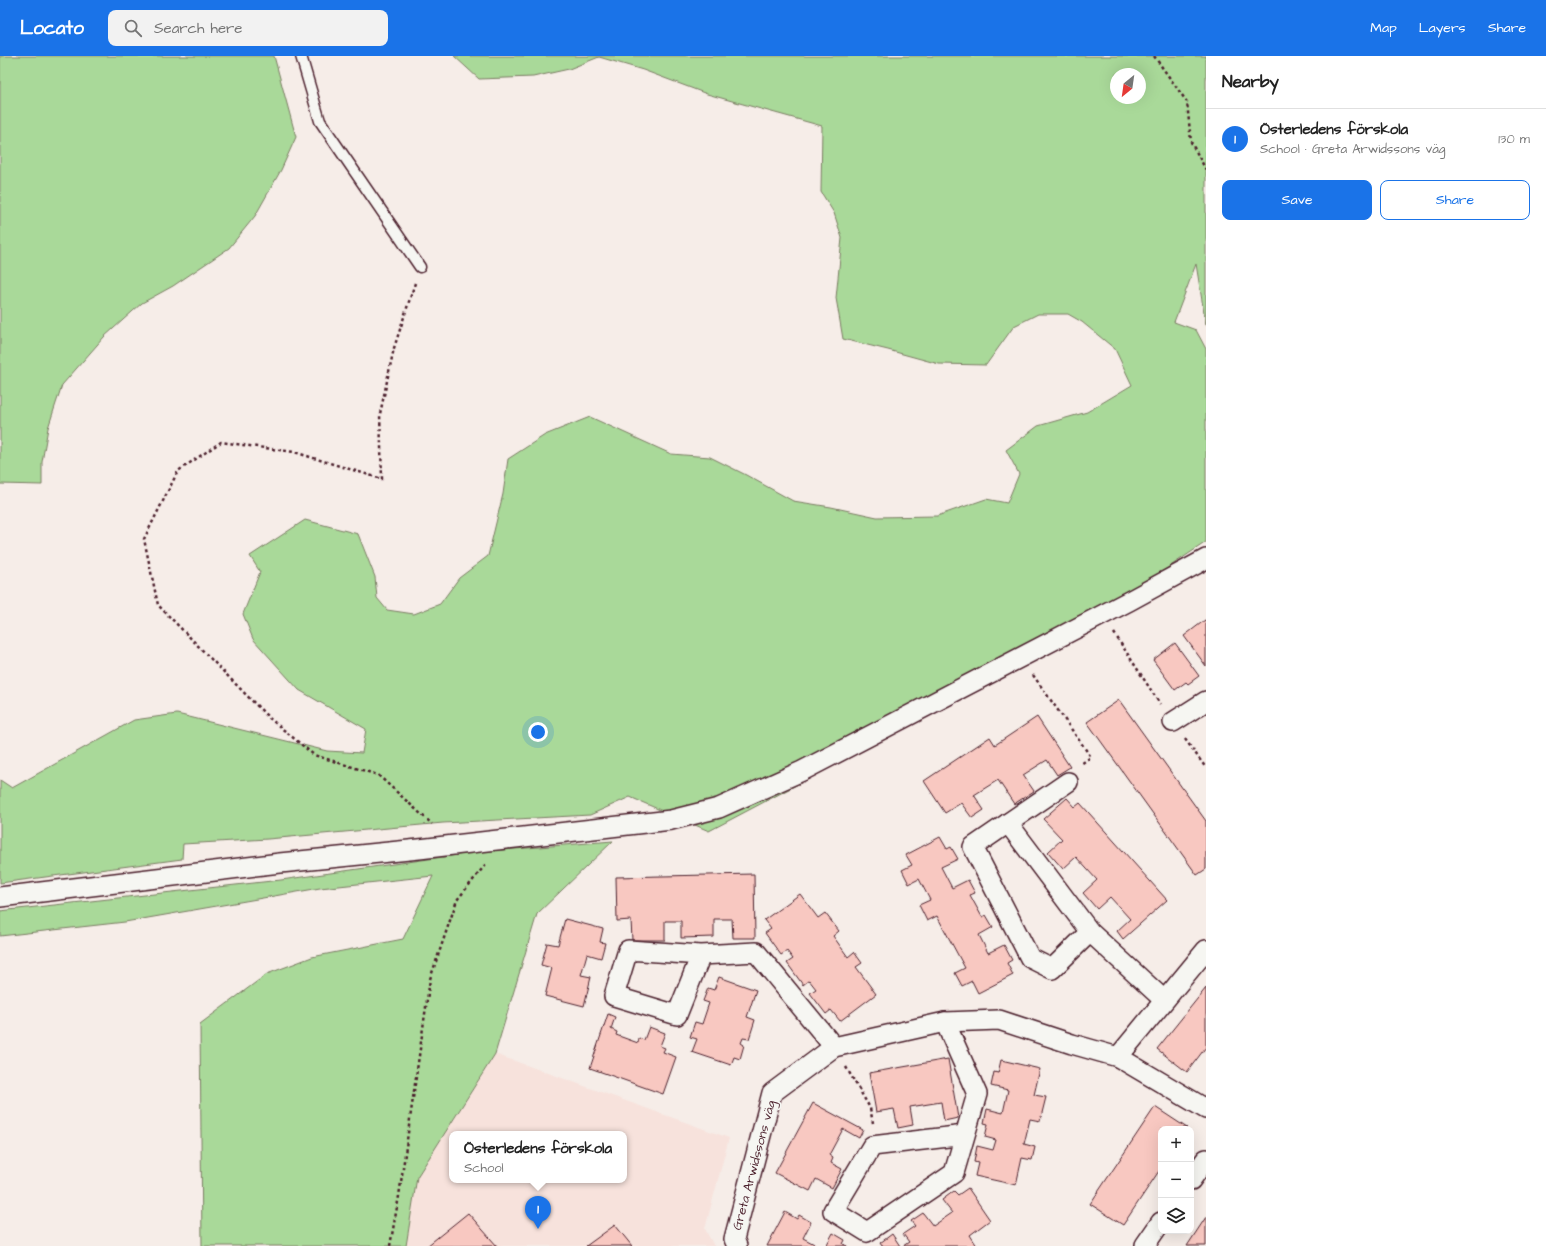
<!DOCTYPE html>
<html lang="en">
<head>
<meta charset="utf-8">
<style>
	body { margin:0; font-family:"Architects Daughter",sans-serif; background:#f2f2f2; color:#222 }
	.controls { position:absolute; right:12px; bottom:12px; display:grid; overflow:hidden; border-radius:8px; box-shadow:0 4px 16px #0002 }
	.controls button { width:36px; height:36px; display:grid; place-items:center; padding:0; border:0; border-bottom:1px solid #e0e0e0; background:#fff; color:#222; font:20px sans-serif }
	.compass { position:absolute; left:1110px; top:12px; width:36px; height:36px; border-radius:50%; background:#fff; box-shadow:0 4px 16px #0002; rotate:209deg }
	.you { position:absolute; left:538px; top:676px; width:14px; height:14px; margin:-10px; border:3px solid #fff; border-radius:50%; background:#1a73e8; box-shadow:0 0 0 6px #1a73e833 }
	.badge { display:grid; place-items:center; width:26px; height:26px; border-radius:50%; background:#1a73e8; color:#fff; font-size:13px; font-weight:700 }
	.pin { position:absolute; translate:-50% -33px; filter:drop-shadow(0 1px 2px #0008) }
	.pin::after { content:''; position:absolute; top:21px; width:14px; height:12px; background:inherit; clip-path:polygon(0 0,100% 0,50% 100%) }
	.popup { position:absolute; left:449px; top:1075px; width:178px; height:52px; box-sizing:border-box; display:grid; place-content:center; border-radius:8px; background:#fff; filter:drop-shadow(0 1px 3px #0005); font-size:13px; white-space:nowrap; color:#767676 }
	.popup b { font-size:15px; color:#222 }
	.popup::after { content:''; position:absolute; left:50%; top:100%; margin-left:-8px; border:8px solid transparent; border-top-color:#fff }
	.list { margin:0; padding:0; list-style:none }
	h2 { display:flex; justify-content:space-between; align-items:center; height:52px; margin:0; padding:0 16px; font-size:17px }
	h2 small { font-size:13px; font-weight:400; color:#767676 }
	.list li { display:grid; grid-template-columns:26px 1fr auto; gap:12px; align-items:center; box-sizing:border-box; height:60px; padding:0 16px; border-top:1px solid #e0e0e0 }
	.list b { display:block; font-size:15px; white-space:nowrap }
	.list p { margin:0; font-size:13px; white-space:nowrap; color:#767676 }
	.list em { font-size:13px; font-style:normal; color:#767676 }
	.actions { display:flex; gap:8px; padding:12px 16px }
	.actions a { flex:1; padding:9px 0; border:1px solid #1a73e8; border-radius:8px; text-align:center; font-size:14px; color:#1a73e8 }
	.actions .main { background:#1a73e8; color:#fff }
	.icon { flex:none; width:22px; height:22px; fill:none; stroke:currentColor; stroke-width:2; stroke-linecap:round; stroke-linejoin:round }
	.map { position:relative; flex:none; width:1206px; height:1190px; overflow:hidden }
	header { display:flex; align-items:center; gap:24px; box-sizing:border-box; height:56px; padding:0 20px; background:#1a73e8; color:#fff }
	header strong { font-size:19px }
	nav { display:flex; gap:22px; margin-inline-start:auto; font-size:14px }
	.search { width:280px; height:36px; background:#f2f2f2; display:flex; align-items:center; gap:10px; box-sizing:border-box; padding:0 14px; border-radius:8px; color:#767676; font-size:15px }
	main { display:flex }
	aside { flex:1; background:#fff }
	.map>svg:first-child { display:block }
</style>
</head>
<body>
<header>
<strong>Locato</strong>
<div class="search"><svg class="icon" aria-label="search" viewBox="0 0 24 24"><circle cx="10" cy="10" r="6"/><path d="M15 15l6 6"/></svg>Search here</div>
<nav><a>Map</a><a>Layers</a><a>Share</a></nav>
</header>
<main>
<div class="map">
<svg width="1206" height="1190" viewBox="0 0 1206 1190">
	<rect width="100%" height="100%" fill="#f6ede8"/>
	<filter id="ink" filterUnits="userSpaceOnUse"><feTurbulence type="fractalNoise" baseFrequency=".025" numOctaves="2"/><feDisplacementMap in="SourceGraphic" scale="8" xChannelSelector="R" yChannelSelector="G"/><feConvolveMatrix kernelMatrix="1 2 1 2 8 2 1 2 1" color-interpolation-filters="sRGB"/></filter>
	<g filter="url(#ink)">
		<path fill="#f7e2dc" fill-rule="evenodd" d="M495 998 729 1082 705 1173 714 1190H406L417 1121ZM452 1078H624V1124H452Z"/>
		<g fill="#a9d999" stroke="#7a7c62" fill-rule="evenodd">
			<polygon points="0,0 274,0 296,81 281,114 255,160 229,192 173,230 142,247 104,281 62,329 48,372 42,406 42,429 0,428"/>
			<path d="M454 0H1206V269L1196 208 1174 266 1196 274 1206 293V486L1021 611 709 775 630 741 590 759 443 767 268 783 183 788 182 803 0 827V724L12 732 134 664 177 658 327 695 362 697 366 673 299 634 253 583 243 558 260 516 250 500 305 464 358 478 375 521 377 542 387 554 414 558 440 548 459 522 488 500 503 438 508 403 545 379 590 361 671 398 710 401 746 419 793 445 831 451 877 461 937 460 986 443 1007 447 1019 418 1006 394 1038 370 1087 356 1132 329 1115 293 1082 266 1068 258H1038L1014 270 986 309 939 308 888 294 843 283 836 242 842 182 834 157 821 136 822 70 707 38 643 14 599 1 569 13 533 21 479 23ZM1116 18H1140V42H1116Z"/>
			<polygon points="613,785 537,858 495,998 417,1121 406,1190 202,1190 200,968 267,918 312,901 403,883 433,820 320,832 125,866 0,880 0,855 281,824 478,796"/>
		</g>
		<g fill="#f8c8c1" stroke="#4a1f2b">
			<polygon points="1205,564 1206,564 1206,610 1184,580"/>
			<polygon points="1175,587 1199,620 1188,628 1186,626 1175,634 1153,604"/>
			<polygon points="1119,644 1206,765 1206,813 1197,819 1087,666"/>
			<polygon points="1037,661 1070,711 1057,719 1047,704 1023,719 1034,735 1014,748 998,724 974,739 984,754 972,762 961,747 945,757 924,725 990,681 995,689"/>
			<polygon points="1067,742 1075,751 1080,747 1167,844 1123,883 1117,875 1130,863 1110,841 1097,853 1083,837 1097,824 1076,801 1063,813 1048,796 1062,783 1043,763"/>
			<polygon points="940,781 947,793 951,791 958,803 941,811 952,832 968,824 975,837 970,839 982,861 986,859 993,871 979,879 988,897 1004,889 1012,904 1007,907 1013,919 978,937 972,925 962,930 955,917 965,912 937,860 927,865 919,849 930,844 919,823 909,828 902,814 912,809 906,799"/>
			<polygon points="754,818 755,882 733,882 732,863 714,863 714,881 681,882 681,865 665,865 665,884 632,884 631,864 617,865 616,821"/>
			<polygon points="800,838 818,862 825,857 839,875 833,880 848,901 854,896 862,907 856,911 876,938 840,965 831,954 826,958 810,937 816,933 809,924 803,929 787,907 793,903 787,895 781,899 765,877 771,873 764,864"/>
			<polygon points="565,863 603,873 600,886 605,887 601,902 587,898 581,919 591,921 584,950 545,940 552,912 541,909 547,887 558,889"/>
			<polygon points="719,921 756,934 747,961 755,964 749,983 743,982 741,987 744,989 740,1003 734,1001 731,1009 692,996 697,983 690,981 695,966 702,968 709,947 703,945 708,932 714,934"/>
			<polygon points="1206,932 1206,991 1187,1016 1157,993"/>
			<polygon points="608,958 615,961 611,973 617,976 616,979 638,987 639,982 644,984 649,971 665,977 660,990 665,992 663,996 676,1001 663,1038 590,1012"/>
			<polygon points="948,1003 958,1062 944,1065 941,1046 910,1051 913,1069 898,1072 894,1053 876,1056 869,1017"/>
			<polygon points="1001,1004 1040,1013 1034,1039 1046,1041 1040,1065 1030,1063 1024,1088 1035,1091 1032,1104 1022,1102 1016,1129 975,1120 978,1107 974,1106 977,1090 993,1094 996,1084 985,1081 988,1068 984,1067 987,1053 1003,1057 1008,1034 991,1030 994,1016 998,1017"/>
			<polygon points="813,1047 863,1074 859,1082 843,1073 829,1099 833,1102 831,1107 842,1113 832,1132 816,1123 810,1135 775,1117"/>
			<polygon points="1155,1051 1187,1072 1161,1073 1161,1112 1123,1169 1090,1148"/>
			<polygon points="968,1132 990,1164 970,1179 977,1190 903,1190 909,1186 903,1178 915,1170 911,1165 923,1157 933,1170 952,1157 942,1144 954,1135 958,1139"/>
			<polygon points="785,1156 797,1163 799,1159 811,1166 803,1182 818,1190 767,1190"/>
			<polygon points="468,1157 497,1190 427,1190"/>
			<polygon points="1206,1161 1206,1190 1187,1190"/>
			<polygon points="615,1169 632,1190 586,1190"/>
			<polygon points="833,1177 845,1184 843,1188 848,1190 826,1190"/>
			<polygon points="892,1178 900,1190 882,1190 880,1187"/>
		</g>
		<g fill="none" stroke-linecap="round" stroke-linejoin="round">
			<defs>
				<polyline id="service" points="301,0 320,65 420,211"/>
				<g id="minor">
					<polyline points="1173,666 1206,645"/>
					<polyline points="1008,767 1068,726"/>
					<polyline points="0,841 280,807 419,793 671,764 719,752 802,715 1129,545 1206,503"/>
					<polyline points="1090,876 1052,913 1030,902 973,791 1008,767 1090,876 1164,944"/>
					<polyline points="701,899 677,959 614,940 628,894 701,899 756,896 834,991"/>
					<polyline points="945,966 977,1038 954,1117 867,1176 833,1155 872,1090 965,1079"/>
					<polyline points="1118,1001 1206,894"/>
					<polyline points="1191,1124 1206,1103"/>
					<polyline points="1145,1189 1161,1166"/>
					<polyline points="737,1190 734,1183 772,1037 834,991 945,966 999,964 1072,988 1118,1001 1206,1053"/>
				</g>
			</defs>
			<use href="#service" stroke="#4a1f2b" stroke-width="13"/>
			<use href="#minor" stroke="#4a1f2b" stroke-width="22"/>
			<g stroke="#4a1f2b" stroke-width="2.5" stroke-dasharray="3 3" stroke-linecap="butt">
				<polyline points="1154,0 1187,46 1191,86 1206,114"/>
				<polyline points="415,227 394,292 380,358 382,423 294,396 221,386 178,415 144,483 158,549 268,661 314,699 378,719 432,768"/>
				<polyline points="1114,577 1160,648"/>
				<polyline points="1033,619 1091,701 1081,708"/>
				<polyline points="1185,683 1206,712"/>
				<polyline points="846,1011 870,1052 873,1067"/>
				<polyline points="390,1190 399,1140 430,923 457,844 486,808"/>
			</g>
			<use href="#service" stroke="#f6f6f2" stroke-width="10"/>
			<use href="#minor" stroke="#f6f6f2" stroke-width="19"/>
		</g>
	</g>
	<g text-anchor="middle" stroke-width="3.5" stroke-linejoin="round" paint-order="stroke">
		<g font-size="13" fill="#4a1f2b" stroke="#f6f6f2">
			<text transform="translate(753 1109) rotate(-75)" y="5">Greta Arwidssons väg</text>
		</g>
	</g>
</svg>
<div class="controls">
<button>+</button>
<button>−</button>
<button><svg class="icon" aria-label="layers" viewBox="0 0 24 24"><path d="M12 4l9 5-9 5-9-5zM3 14l9 5 9-5"/></svg></button>
</div>
<svg class="compass" viewBox="-18 -18 36 36"><path d="M0-13l5 13h-10z" fill="#e53935"/><path d="M0 13l5-13h-10z" fill="#767676"/></svg>
<div class="you"></div>
<div class="pin badge" style="left:538px;top:1173px">1</div>
<div class="popup"><b>Österledens förskola</b>School</div>
</div>
<aside>
<h2>Nearby<small></small></h2>
<ul class="list">
<li><span class="badge">1</span><div><b>Österledens förskola</b><p>School · Greta Arwidssons väg</p></div><em>130 m</em></li>
</ul>
<div class="actions"><a class="main">Save</a><a>Share</a></div>
</aside>
</main>
</body>
</html>
